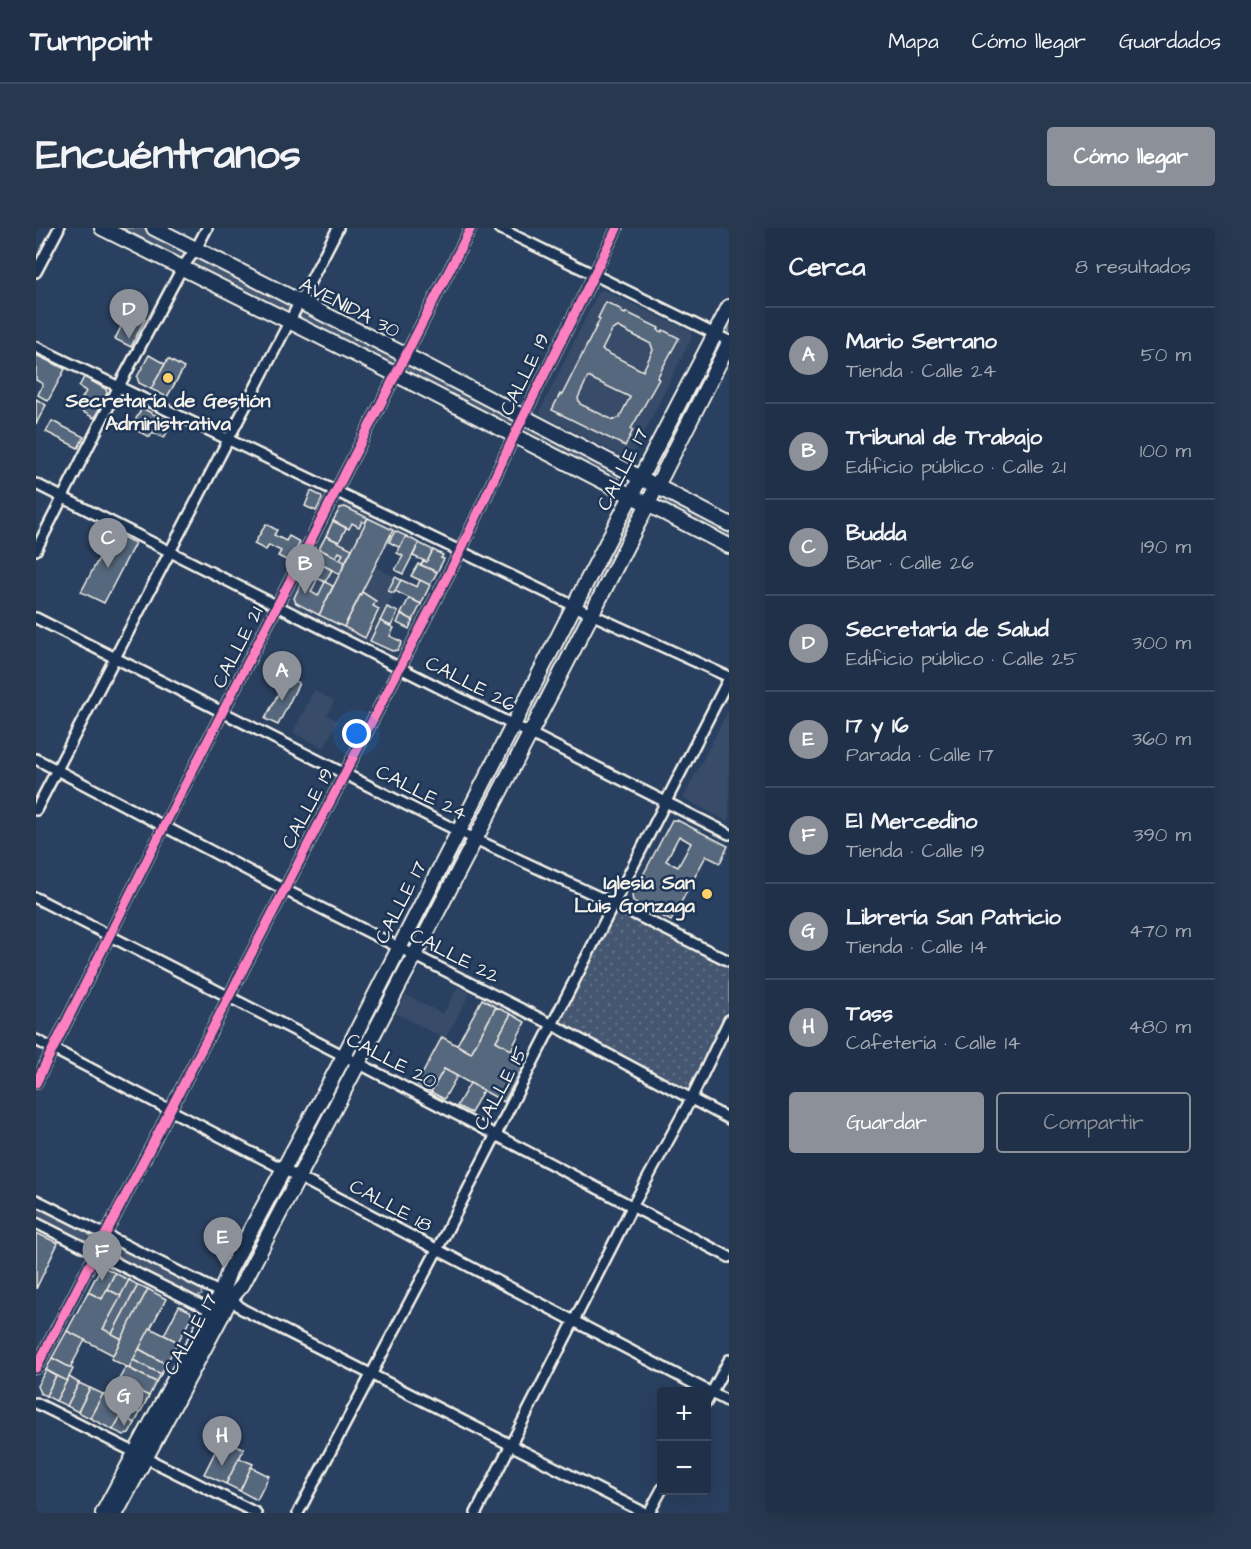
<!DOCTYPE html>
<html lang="es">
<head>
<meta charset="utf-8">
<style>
	body { margin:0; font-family:"Architects Daughter",sans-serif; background:#28384f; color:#f1f3f6 }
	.controls { position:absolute; right:18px; bottom:18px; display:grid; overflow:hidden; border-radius:6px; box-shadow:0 6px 24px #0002 }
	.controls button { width:54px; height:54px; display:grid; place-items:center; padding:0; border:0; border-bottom:2px solid #3d4b60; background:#203048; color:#f1f3f6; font:30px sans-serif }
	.you { position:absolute; left:321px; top:506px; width:21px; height:21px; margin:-15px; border:4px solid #fff; border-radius:50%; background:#1a73e8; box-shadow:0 0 0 9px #1a73e833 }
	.badge { display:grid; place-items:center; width:39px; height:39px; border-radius:50%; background:#8c9099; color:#fff; font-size:20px; font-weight:700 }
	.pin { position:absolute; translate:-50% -50px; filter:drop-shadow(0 2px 3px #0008) }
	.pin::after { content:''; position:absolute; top:32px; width:21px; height:18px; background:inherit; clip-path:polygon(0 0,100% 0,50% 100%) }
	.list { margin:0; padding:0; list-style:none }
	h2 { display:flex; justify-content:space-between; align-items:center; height:78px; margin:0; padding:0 24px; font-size:26px }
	h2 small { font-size:20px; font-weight:400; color:#a2a9b4 }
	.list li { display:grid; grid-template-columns:39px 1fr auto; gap:18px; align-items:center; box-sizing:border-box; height:96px; padding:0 24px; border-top:2px solid #3d4b60 }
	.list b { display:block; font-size:22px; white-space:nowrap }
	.list p { margin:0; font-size:20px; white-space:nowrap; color:#a2a9b4 }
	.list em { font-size:20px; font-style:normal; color:#a2a9b4 }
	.actions { display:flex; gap:12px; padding:18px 24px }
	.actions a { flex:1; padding:14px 0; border:2px solid #8c9099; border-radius:6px; text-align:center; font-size:21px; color:#8c9099 }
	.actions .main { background:#8c9099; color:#fff }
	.map { position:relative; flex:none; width:693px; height:1285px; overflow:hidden; border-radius:6px }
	header { display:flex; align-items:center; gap:36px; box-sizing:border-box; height:84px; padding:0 30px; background:#203048; border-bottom:2px solid #3d4b60 }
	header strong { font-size:28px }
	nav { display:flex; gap:33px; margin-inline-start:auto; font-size:21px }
	.intro { display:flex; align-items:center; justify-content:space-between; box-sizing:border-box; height:144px; padding:0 36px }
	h1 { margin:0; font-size:42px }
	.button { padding:15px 27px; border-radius:6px; background:#8c9099; color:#fff; font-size:21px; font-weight:700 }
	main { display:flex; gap:36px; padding:0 36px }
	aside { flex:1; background:#203048; border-radius:6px; box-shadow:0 6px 24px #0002 }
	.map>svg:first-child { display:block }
</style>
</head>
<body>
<header>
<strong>Turnpoint</strong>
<nav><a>Mapa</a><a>Cómo llegar</a><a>Guardados</a></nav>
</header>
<div class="intro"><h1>Encuéntranos</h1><a class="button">Cómo llegar</a></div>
<main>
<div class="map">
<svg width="693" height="1285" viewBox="0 0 693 1285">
	<defs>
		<pattern id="park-dots" width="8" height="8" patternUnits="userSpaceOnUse" patternTransform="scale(1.5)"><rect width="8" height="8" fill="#445771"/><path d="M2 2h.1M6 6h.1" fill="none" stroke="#607085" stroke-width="1.8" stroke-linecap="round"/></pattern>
	</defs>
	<rect width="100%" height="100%" fill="#2a4060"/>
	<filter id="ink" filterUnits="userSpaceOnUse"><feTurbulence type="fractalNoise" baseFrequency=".0167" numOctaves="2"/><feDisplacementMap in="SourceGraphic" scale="12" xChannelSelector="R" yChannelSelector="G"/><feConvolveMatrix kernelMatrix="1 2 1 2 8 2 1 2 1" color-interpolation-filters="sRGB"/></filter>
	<g filter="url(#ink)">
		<g fill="#374c69">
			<polygon points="567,62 654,103 656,109 596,229 592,231 505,187 504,183 563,63"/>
			<polygon points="309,276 358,300 339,339 365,352 333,415 252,374 303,279"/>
			<polygon points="278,462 298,473 291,487 302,493 288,520 257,505"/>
			<polygon points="693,481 693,594 647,570"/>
			<polygon points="422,759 434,765 409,811 360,785 370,767 407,786"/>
		</g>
		<g fill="#445771" stroke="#9ca4ac" stroke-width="1.5">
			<polygon points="86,0 108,0 584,245 580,253"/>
			<polygon points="693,80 693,115 204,1052 191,1061"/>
			<polygon points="625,264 693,298 693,313 619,275"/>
			<polygon points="0,977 52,1004 55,1011 50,1014 48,1013 0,990"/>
			<polygon points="79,1018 164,1060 166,1067 159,1069 77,1028 74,1021"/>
		</g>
		<polygon fill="url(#park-dots)" stroke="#9ca4ac" stroke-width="1.5" points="578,676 693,733 693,792 655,871 517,797"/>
		<g fill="#56677d" stroke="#f4f1e8" stroke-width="1.5" fill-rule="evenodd">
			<path d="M570 74 586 82 585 84 589 86 590 84 623 100 622 102 626 104 627 102 643 110 621 150 623 151 595 201 597 202 589 218 516 182 524 166 526 167 564 91 562 90ZM582 99 615 116 617 122 607 143 566 122 576 102ZM552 149 594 169 583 190 577 192 544 176 542 170Z"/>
			<polygon points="93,83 109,91 95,119 79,111"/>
			<polygon points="0,127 29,141 12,173 2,167 7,156 0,152"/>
			<polygon points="113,127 129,136 115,161 103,155 101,149"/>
			<polygon points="132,131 148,140 131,169 115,161"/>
			<polygon points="48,149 70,161 71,165 64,179 54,174 52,178 44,174 50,163 43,159"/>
			<polygon points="37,170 52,178 54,174 64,179 58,190 34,177"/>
			<polygon points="0,171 10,177 0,196"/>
			<polygon points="106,180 123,189 114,209 95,200"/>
			<polygon points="123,189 136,194 128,210 116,204"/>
			<polygon points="16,193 48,209 42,220 10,204"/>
			<polygon points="275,263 285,268 286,271 280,283 269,278"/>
			<polygon points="309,279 332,290 329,295 326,293 323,299 316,295 313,301 297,293 304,280"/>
			<polygon points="332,290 357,302 308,399 283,387"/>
			<polygon points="297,293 310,300 303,314 290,308"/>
			<polygon points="230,296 241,302 238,307 250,313 253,308 264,314 254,334 242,328 245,323 233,317 230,322 218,316"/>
			<polygon points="359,303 370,308 364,320 353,314"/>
			<polygon points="77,304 99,315 68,375 45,364"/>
			<polygon points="290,308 316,321 309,334 304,331 307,326 303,324 300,329 283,321"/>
			<polygon points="370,308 383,315 367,346 359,342 367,328 361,325"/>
			<polygon points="383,315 397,322 391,334 377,328"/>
			<polygon points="283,321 309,334 304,346 277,332"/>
			<polygon points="397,322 407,327 405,330 408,331 401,344 385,337 387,333 391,334"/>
			<polygon points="277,332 296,342 289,354 270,345"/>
			<polygon points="382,336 401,344 394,357 375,348"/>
			<polygon points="270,345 282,350 275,364 282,368 289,354 297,358 283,387 260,375 258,370"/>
			<polygon points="359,349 365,352 358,365 352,363"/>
			<polygon points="365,352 381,359 384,352 394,357 385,376 359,363"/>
			<polygon points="326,364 340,373 337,378 343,381 329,410 308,399"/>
			<polygon points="373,370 385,376 377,392 365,386"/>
			<polygon points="351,379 362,384 355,398 344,393"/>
			<polygon points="365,386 377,392 373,401 361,395"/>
			<polygon points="344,393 358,400 354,408 366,414 362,422 356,423 334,413"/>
			<polygon points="251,449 263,455 242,497 229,491"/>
			<path d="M636 592H641L692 618 684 635 670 628 635 693 597 673 596 668ZM643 608 655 615 642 639 630 633Z"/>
			<polygon points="446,771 460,779 435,825 421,817"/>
			<polygon points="460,779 475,786 460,813 492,830 468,874 408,841 395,864 381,856 406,809 435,825"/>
			<polygon points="475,786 489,794 475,822 460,813"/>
			<polygon points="408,841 421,848 408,871 395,864"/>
			<polygon points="434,855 447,862 435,885 421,878"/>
			<polygon points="0,1005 22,1015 0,1061"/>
			<polygon points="70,1040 79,1045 66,1071 52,1064 64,1041"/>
			<polygon points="79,1045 93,1052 85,1068 71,1061"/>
			<polygon points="93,1052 102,1057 76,1106 67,1101"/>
			<polygon points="102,1057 112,1061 86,1111 76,1106"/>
			<polygon points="71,1061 85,1068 67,1101 86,1111 77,1127 31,1103 52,1064 66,1071"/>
			<polygon points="112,1061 130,1071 93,1140 75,1131"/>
			<polygon points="143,1078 154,1083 156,1088 142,1114 128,1107"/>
			<polygon points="114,1100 142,1114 130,1136 103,1121"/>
			<polygon points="31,1103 49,1112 34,1140 16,1130"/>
			<polygon points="103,1121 130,1136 125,1146 97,1132"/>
			<polygon points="16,1130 37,1141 31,1153 10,1142"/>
			<polygon points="97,1132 125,1146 120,1154 93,1140"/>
			<polygon points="90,1139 120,1154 113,1168 82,1153"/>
			<polygon points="10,1142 20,1148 10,1168 4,1165 1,1158"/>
			<polygon points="20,1148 31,1153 20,1173 10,1168"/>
			<polygon points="33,1149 43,1155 31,1178 20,1173"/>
			<polygon points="84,1154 113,1168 104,1185 76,1170"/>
			<polygon points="43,1155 54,1160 42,1184 31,1178"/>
			<polygon points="54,1160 67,1166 54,1190 42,1184"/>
			<polygon points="67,1166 90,1178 77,1202 54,1190"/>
			<polygon points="90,1178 104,1185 99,1195 85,1188"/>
			<polygon points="85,1188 99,1195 93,1206 88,1207 77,1202"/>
			<polygon points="186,1210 208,1221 190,1256 168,1246"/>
			<polygon points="203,1230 217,1236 204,1263 190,1256"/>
			<polygon points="215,1239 233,1248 221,1272 204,1263"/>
		</g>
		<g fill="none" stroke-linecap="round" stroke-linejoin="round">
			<defs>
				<g id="minor">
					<polyline points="463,0 693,113"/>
					<polyline points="0,44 23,0"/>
					<polyline points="0,119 555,386 693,449"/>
					<polyline points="0,256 693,606"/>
					<polyline points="0,322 82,160 146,40 160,21 171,0"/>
					<polyline points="0,390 422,603 578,676 693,733"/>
					<polyline points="0,531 249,662 517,797 693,891"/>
					<polyline points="0,582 302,0"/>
					<polyline points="0,670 322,835 693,1029"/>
					<polyline points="0,812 693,1174"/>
					<polyline points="0,855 128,598 435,0"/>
					<polyline points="0,972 195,1070 206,1081 609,1285"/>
					<polyline points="0,995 180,1085"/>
					<polyline points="0,1140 425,322 478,208 581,0"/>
					<polyline points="0,1175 220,1285"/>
					<polyline points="670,1175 693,1132"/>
					<polyline points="262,1285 401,1022 693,450"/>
					<polyline points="440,1285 596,979 655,871 693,792"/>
					<polyline points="613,1285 626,1261"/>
				</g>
				<g id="secondary">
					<polyline points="66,0 361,147 693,318"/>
					<polyline points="118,0 371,128 693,296"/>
					<polyline points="67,1285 185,1065 193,1043 308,828 538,378 693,79"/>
					<path d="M80 1285 195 1070 206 1057C370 744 535 431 693 115"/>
				</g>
			</defs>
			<use href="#minor" stroke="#f4f1e8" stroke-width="14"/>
			<use href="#secondary" stroke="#f4f1e8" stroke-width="18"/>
			<use href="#minor" stroke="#1d3557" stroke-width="9"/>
			<use href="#secondary" stroke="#1d3557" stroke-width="14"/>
			<defs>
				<g id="cycleway">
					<polyline points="0,855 128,598 435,0"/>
					<polyline points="0,1140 425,322 478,208 581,0"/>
				</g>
			</defs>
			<use href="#cycleway" stroke="#1d3557" stroke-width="13"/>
			<use href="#cycleway" stroke="#ff80c0" stroke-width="9"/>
		</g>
	</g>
	<g fill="#ffd166" stroke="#1d3557" stroke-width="2">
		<circle cx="132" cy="150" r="6"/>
		<circle cx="671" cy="666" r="6"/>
	</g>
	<g text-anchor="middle" stroke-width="5" stroke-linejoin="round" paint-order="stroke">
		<g font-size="20" fill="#f4f1e8" stroke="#1d3557">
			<text transform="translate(314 79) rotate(27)" y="7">AVENIDA 30</text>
			<text transform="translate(488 146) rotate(-64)" y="7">CALLE 19</text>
			<text transform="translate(586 241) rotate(-63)" y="7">CALLE 17</text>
			<text transform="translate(201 419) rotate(-63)" y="7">CALLE 21</text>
			<text transform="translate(435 455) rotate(27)" y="7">CALLE 26</text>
			<text transform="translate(386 564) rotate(27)" y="7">CALLE 24</text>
			<text transform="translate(271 580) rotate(-62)" y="7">CALLE 19</text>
			<text transform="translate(364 674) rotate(-63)" y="7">CALLE 17</text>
			<text transform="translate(419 727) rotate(27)" y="7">CALLE 22</text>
			<text transform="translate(356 832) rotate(27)" y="7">CALLE 20</text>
			<text transform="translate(464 860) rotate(-62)" y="7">CALLE 15</text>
			<text transform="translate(355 977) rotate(28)" y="7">CALLE 18</text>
			<text transform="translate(154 1106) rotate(-61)" y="7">CALLE 17</text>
		</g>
		<g font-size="20" font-weight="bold" fill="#f4f1e8" stroke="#1d3557">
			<text x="132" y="179">Secretaría de Gestión<tspan x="132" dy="23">Administrativa</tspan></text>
			<text x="659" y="661" text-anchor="end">Iglesia San<tspan x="659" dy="23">Luis Gonzaga</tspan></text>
		</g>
	</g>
</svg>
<div class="controls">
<button>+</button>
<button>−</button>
</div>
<div class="you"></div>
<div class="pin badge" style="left:246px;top:473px">A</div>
<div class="pin badge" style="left:269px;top:366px">B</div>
<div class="pin badge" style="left:72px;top:340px">C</div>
<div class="pin badge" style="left:93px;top:111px">D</div>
<div class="pin badge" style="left:187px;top:1039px">E</div>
<div class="pin badge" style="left:66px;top:1053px">F</div>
<div class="pin badge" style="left:88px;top:1198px">G</div>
<div class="pin badge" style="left:186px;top:1238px">H</div>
</div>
<aside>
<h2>Cerca<small>8 resultados</small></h2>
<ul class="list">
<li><span class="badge">A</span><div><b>Mario Serrano</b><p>Tienda · Calle 24</p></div><em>50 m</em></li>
<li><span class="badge">B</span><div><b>Tribunal de Trabajo</b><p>Edificio público · Calle 21</p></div><em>100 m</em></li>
<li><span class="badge">C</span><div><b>Budda</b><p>Bar · Calle 26</p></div><em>190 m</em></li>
<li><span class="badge">D</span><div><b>Secretaría de Salud</b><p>Edificio público · Calle 25</p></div><em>300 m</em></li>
<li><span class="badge">E</span><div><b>17 y 16</b><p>Parada · Calle 17</p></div><em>360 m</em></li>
<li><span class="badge">F</span><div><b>El Mercedino</b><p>Tienda · Calle 19</p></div><em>390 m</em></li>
<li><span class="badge">G</span><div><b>Librería San Patricio</b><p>Tienda · Calle 14</p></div><em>470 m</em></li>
<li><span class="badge">H</span><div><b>Tass</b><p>Cafetería · Calle 14</p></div><em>480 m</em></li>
</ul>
<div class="actions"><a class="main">Guardar</a><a>Compartir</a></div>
</aside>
</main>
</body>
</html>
